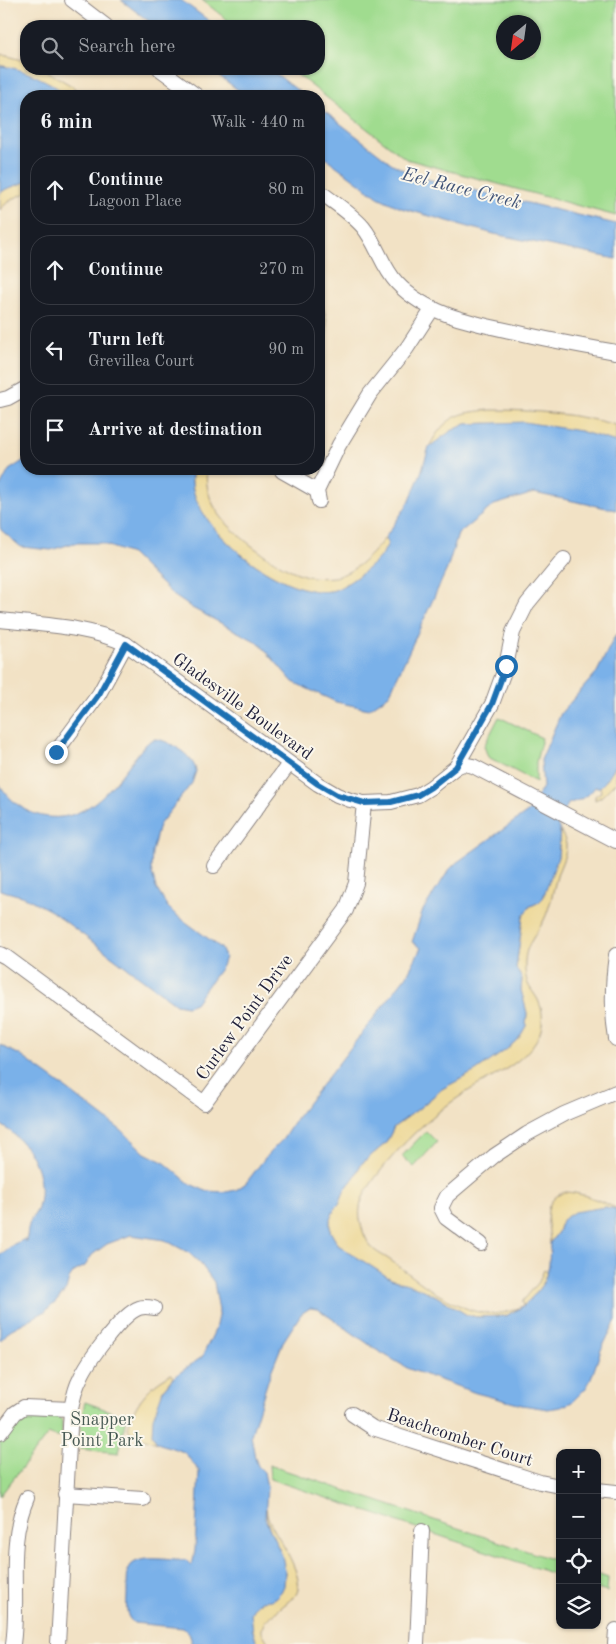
<!DOCTYPE html>
<html lang="en">
<head>
<meta charset="utf-8">
<style>
	body { margin:0; font-family:"Old Standard TT",serif; background:#242831; color:#f1f3f6 }
	.controls { position:absolute; right:15px; bottom:15px; display:grid; overflow:hidden; border-radius:10px; box-shadow:0 1px 4px #0004 }
	.controls button { width:45px; height:45px; display:grid; place-items:center; padding:0; border:0; border-bottom:1px solid #363941; background:#171b24; color:#f1f3f6; font:25px sans-serif }
	.compass { position:absolute; left:496px; top:15px; width:45px; height:45px; border-radius:50%; background:#171b24; box-shadow:0 1px 4px #0004; rotate:209deg }
	.stop { position:absolute; width:15px; height:15px; margin:-11px; border:4px solid #1f6fb2; border-radius:50%; background:#fff }
	.stop.end { background:#1f6fb2; border-color:#fff; box-shadow:0 1px 5px #0008 }
	.list { margin:0; padding:0; list-style:none }
	h2 { display:flex; justify-content:space-between; align-items:center; height:65px; margin:0; padding:0 20px; font-size:21px }
	h2 small { font-size:16px; font-weight:400; color:#9ea1a6 }
	.list li { display:grid; grid-template-columns:32px 1fr auto; gap:15px; align-items:center; box-sizing:border-box; height:70px; margin:0 10px 10px; padding:0 10px; border:1px solid #363941; border-radius:20px }
	.list b { display:block; font-size:19px; white-space:nowrap }
	.list p { margin:0; font-size:16px; white-space:nowrap; color:#9ea1a6 }
	.list em { font-size:16px; font-style:normal; color:#9ea1a6 }
	.icon { flex:none; width:28px; height:28px; fill:none; stroke:currentColor; stroke-width:2; stroke-linecap:round; stroke-linejoin:round }
	.map { position:relative; flex:none; width:616px; height:1644px; overflow:hidden }
	.search { position:absolute; background:#171b24; box-shadow:0 1px 4px #0004; left:20px; top:20px; width:305px; height:55px; display:flex; align-items:center; gap:12px; box-sizing:border-box; padding:0 18px; border-radius:20px; color:#9ea1a6; font-size:19px }
	.panel { position:absolute; background:#171b24; box-shadow:0 1px 4px #0004; left:20px; top:90px; width:305px; height:385px; border-radius:20px }
	.map>svg:first-child { display:block }
</style>
</head>
<body>
<div class="map">
<svg width="616" height="1644" viewBox="0 0 616 1644">
	<rect width="100%" height="100%" fill="#fbf7ec"/>
	<filter id="ink" filterUnits="userSpaceOnUse"><feTurbulence type="fractalNoise" baseFrequency=".02" numOctaves="2"/><feDisplacementMap in="SourceGraphic" scale="10" xChannelSelector="R" yChannelSelector="G"/><feConvolveMatrix kernelMatrix="1 2 1 2 8 2 1 2 1" color-interpolation-filters="sRGB"/></filter>
	<filter id="wash" filterUnits="userSpaceOnUse"><feTurbulence type="fractalNoise" baseFrequency=".0096" numOctaves="4" result="noise"/><feDisplacementMap in="SourceGraphic" scale="20" xChannelSelector="R" yChannelSelector="G"/><feGaussianBlur stdDeviation="1.12" result="paint"/><feColorMatrix in="noise" values="0 0 0 0 0 0 0 0 0 0 0 0 0 0 0 0 0 1.4 0 .05"/><feComposite in="paint" operator="in"/></filter>
	<g filter="url(#wash)">
		<rect width="100%" height="100%" fill="#f2e2c5"/>
		<g fill="#a0dc8f" stroke="#617f65" fill-rule="evenodd">
			<path d="M202 0H616V216L406 159 290 69H319V26H235ZM534 22V52H504V22Z"/>
			<polygon points="499,717 542,738 536,762 536,782 488,757 484,746"/>
			<polygon points="426,1131 437,1142 414,1167 402,1156"/>
			<polygon points="85,1402 126,1417 119,1453 80,1449 82,1415"/>
			<polygon points="27,1413 58,1415 62,1421 62,1437 56,1437 48,1434 0,1496 0,1443 20,1417"/>
			<polygon points="269,1465 560,1562 560,1576 270,1479"/>
			<polygon points="597,1574 608,1578 607,1592 597,1589"/>
		</g>
		<g fill="#eeda9e" stroke="#887e6c">
			<polygon points="0,54 26,61 26,69 43,69 72,86 83,96 67,96 50,83 4,66 0,66"/>
			<path d="M26 182V193C16 197 7 201 0 210V193L6 189Z"/>
			<path d="M319 297C328 318 331 333 319 353Z"/>
			<path d="M492 410C535 410 575 414 616 425V442L580 431 487 423 466 424 451 431 429 447C445 416 459 412 492 410Z"/>
			<path d="M193 469H207C205 481 208 495 214 506 227 532 279 569 307 576 316 578 325 578 334 577 355 573 372 554 385 538L388 543C383 557 373 565 361 574 354 579 339 590 331 591 284 599 179 521 193 469Z"/>
			<polygon points="616,765 616,782 601,797 595,800 595,796 601,792 600,787 605,782"/>
			<path d="M560 830C562 834 565 839 566 844 567 854 561 864 558 873 553 889 551 905 544 920 539 930 531 939 527 950 524 959 524 974 528 984 530 989 535 994 538 1000 544 1012 544 1027 537 1039 521 1066 490 1077 465 1093 430 1115 400 1145 375 1178 369 1187 361 1197 360 1208 358 1220 363 1234 369 1244 374 1252 383 1255 390 1260 406 1271 420 1283 436 1293 465 1310 492 1323 524 1305L522 1302 539 1282 544 1270 548 1271 544 1282 536 1293 525 1305 506 1316 477 1317 467 1315 436 1296 391 1279 338 1245 330 1231V1219L335 1208 339 1204 345 1189 354 1178 361 1164 386 1143 394 1127 417 1110 442 1089 506 1050 519 1038 526 1026 527 1013 521 990 522 979 516 968 523 917 529 907 539 902 543 898 559 850V839Z"/>
			<path d="M564 1192C581 1192 600 1201 616 1208V1209L605 1207 597 1209 560 1225 558 1232 550 1243C549 1221 540 1203 564 1192Z"/>
			<path d="M171 1374 173 1377 163 1390 152 1434 157 1443 131 1434 128 1428C134 1404 149 1385 171 1374Z"/>
			<path d="M266 1508C267 1512 267 1516 269 1520 276 1536 309 1579 295 1596L265 1621 262 1628V1632L269 1644H257C246 1609 248 1606 281 1592 296 1560 265 1539 266 1508Z"/>
		</g>
		<g fill="#7ab1e9" stroke="#4e6a92">
			<polygon points="121,0 181,0 216,26 155,26"/>
			<path d="M0 66C20 67 53 82 67 96H26V182L6 189 0 193Z"/>
			<polygon points="210,69 270,69 305,96 246,96"/>
			<polygon points="319,107 391,163 414,176 616,224 616,259 494,234 401,208 378,197 319,153"/>
			<path d="M524 422 580 431 616 442V510L534 493 494 505 458 534 447 569 389 695 369 709 336 702 293 682 259 643 192 608 173 595 131 554 100 543H74L51 550 21 547 1 530 0 526V487L9 470 26 459V469H193C179 521 284 599 331 591 339 590 354 579 361 574 372 565 383 557 388 543L385 538 409 502 421 473 429 447 451 431 466 424Z"/>
			<path d="M616 634V765L605 782 600 787H595C589 796 579 801 569 803L556 822 560 830 558 857 543 898 539 902 529 907 523 917 516 968 522 979 521 990 527 1013 526 1026 519 1038 506 1050 476 1071 442 1089 417 1110 394 1127 386 1143 361 1164 354 1178 345 1189 339 1204 335 1208 330 1219V1231L338 1245 391 1279 414 1286 436 1296 467 1315 477 1317 506 1316 525 1305 536 1293 544 1282 549 1265 550 1243 558 1232 562 1220 574 1212 605 1207 616 1209V1320L601 1350 591 1379 586 1388 572 1402 561 1407 548 1409 522 1405 476 1393 409 1369 380 1352 318 1309 310 1308 301 1314 283 1342 269 1377 251 1435 255 1458 258 1466 264 1472 267 1488 265 1519 282 1555 285 1571 284 1586 281 1592 276 1597 271 1600 261 1601 257 1603 251 1613 253 1631 257 1644H191C192 1636 189 1633 183 1628L134 1623C124 1616 127 1605 127 1594 127 1587 127 1578 128 1571 133 1551 171 1562 186 1560L191 1565C194 1561 194 1555 195 1550L199 1471 184 1452 157 1443 152 1434 153 1418 163 1390 175 1376 202 1357 215 1330 219 1311 214 1282 200 1263 189 1253 165 1240 131 1235 107 1244 92 1255 85 1266 74 1272 69 1279 66 1290 55 1303 44 1312 10 1330 0 1341V1255L14 1244 23 1240 25 1239V1242L26 1241C28 1236 27 1230 29 1225 30 1219 36 1214 38 1208 47 1173 29 1142 0 1124V1045L20 1055 67 1089 122 1131 145 1153 165 1163 190 1184 206 1191 226 1192 236 1190 246 1183 268 1154 283 1139 297 1117 407 975 421 948 412 942 423 910 449 870 456 863 529 811 543 787 541 760 561 713 597 672Z"/>
			<path d="M155 739C169 740 194 756 196 771L192 783 159 825 152 852 151 869 156 888 167 906 175 914 221 948 225 957 222 966 195 1003 187 1006 176 1004 51 911 25 897 0 890V785C9 800 24 812 42 816 84 825 111 789 133 760 140 752 145 742 155 739Z"/>
		</g>
	</g>
	<g filter="url(#ink)">
		<g fill="none" stroke-linecap="round" stroke-linejoin="round">
			<defs>
				<g id="minor">
					<polyline points="72,0 106,26"/>
					<polyline points="160,69 197,96"/>
					<path d="M319 191C333 202 351 213 363 227 377 244 382 267 397 283 427 315 473 323 515 332 548 340 582 346 616 352"/>
					<polyline points="0,400 8,398 26,388"/>
					<polyline points="282,471 317,491"/>
					<polyline points="319,501 317,491 339,445 370,394 407,348 433,308"/>
					<path d="M0 620C43 625 87 626 126 644L318 784 337 795 350 800 364 803 391 802 418 795 431 787 456 767 492 704 506 666 513 632 527 604 564 559"/>
					<polyline points="56,752 99,694 126,644"/>
					<polyline points="456,767 463,764 473,766 616,841"/>
					<polyline points="214,866 289,764"/>
					<polyline points="0,954 6,957 204,1103 346,910 356,883 364,803"/>
					<path d="M616 955C612 984 611 1010 616 1039"/>
					<polyline points="481,1244 446,1218 441,1208 447,1196 494,1156 527,1134 564,1114 616,1092"/>
					<polyline points="352,1414 373,1428 540,1482 560,1486"/>
					<polyline points="0,1433 15,1413 24,1407 71,1409"/>
					<polyline points="597,1490 616,1492"/>
					<polyline points="65,1494 143,1499"/>
					<path d="M13 1644C20 1593 6 1547 27 1498"/>
					<path d="M58 1644 71 1409C73 1399 75 1388 80 1379 87 1362 122 1314 139 1308 144 1306 149 1307 154 1308"/>
					<polyline points="417,1644 422,1531"/>
					<polyline points="615,1644 616,1630"/>
				</g>
			</defs>
			<use href="#minor" stroke="#8a8280" stroke-width="16"/>
			<use href="#minor" stroke="#fff" stroke-width="14"/>
		</g>
	</g>
	<g fill="none" stroke-linecap="round" stroke-linejoin="round" filter="url(#ink)">
		<polyline stroke="#1f6fb2" stroke-width="6" points="56,752 99,694 126,644 318,784 337,795 364,803 391,802 418,795 431,787 456,767 492,704 506,666"/>
	</g>
	<g text-anchor="middle" stroke-width="4" stroke-linejoin="round" paint-order="stroke">
		<g font-size="18" fill="#22223b" stroke="#fbf7ec">
			<text transform="translate(243 706) rotate(36)" y="6">Gladesville Boulevard</text>
			<text transform="translate(244 1017) rotate(-54)" y="6">Curlew Point Drive</text>
			<text transform="translate(460 1437) rotate(18)" y="6">Beachcomber Court</text>
		</g>
		<g font-size="18" fill="#485a54" stroke="#fbf7ec">
			<text x="102" y="1425">Snapper<tspan x="102" dy="21">Point Park</tspan></text>
		</g>
		<g font-size="19" font-style="italic" fill="#415478" stroke="#fbf7ec">
			<text transform="translate(462 187) rotate(14)" y="7">Eel Race Creek</text>
		</g>
	</g>
</svg>
<div class="controls">
<button>+</button>
<button>−</button>
<button><svg class="icon" aria-label="locate" viewBox="0 0 24 24"><circle cx="12" cy="12" r="6"/><path d="M12 2v4M12 18v4M2 12h4M18 12h4"/></svg></button>
<button><svg class="icon" aria-label="layers" viewBox="0 0 24 24"><path d="M12 4l9 5-9 5-9-5zM3 14l9 5 9-5"/></svg></button>
</div>
<svg class="compass" viewBox="-18 -18 36 36"><path d="M0-13l5 13h-10z" fill="#e53935"/><path d="M0 13l5-13h-10z" fill="#9ea1a6"/></svg>
<div class="stop" style="left:506px;top:666px"></div>
<div class="stop end" style="left:56px;top:752px"></div>
<div class="search"><svg class="icon" aria-label="search" viewBox="0 0 24 24"><circle cx="10" cy="10" r="6"/><path d="M15 15l6 6"/></svg>Search here</div>
<section class="panel">
<h2>6 min<small>Walk · 440 m</small></h2>
<ul class="list">
<li><svg class="icon" aria-label="ahead" viewBox="0 0 24 24"><path d="M12 20V5M6 11l6-6 6 6"/></svg><div><b>Continue</b><p>Lagoon Place</p></div><em>80 m</em></li>
<li><svg class="icon" aria-label="ahead" viewBox="0 0 24 24"><path d="M12 20V5M6 11l6-6 6 6"/></svg><div><b>Continue</b></div><em>270 m</em></li>
<li><svg class="icon" aria-label="left" viewBox="0 0 24 24"><path d="M17 20v-9H6M10 6l-5 5 5 5"/></svg><div><b>Turn left</b><p>Grevillea Court</p></div><em>90 m</em></li>
<li><svg class="icon" aria-label="arrive" viewBox="0 0 24 24"><path d="M6 21V4h12l-3 4 3 4H6"/></svg><div><b>Arrive at destination</b></div></li>
</ul>
</section>
</div>
</body>
</html>
